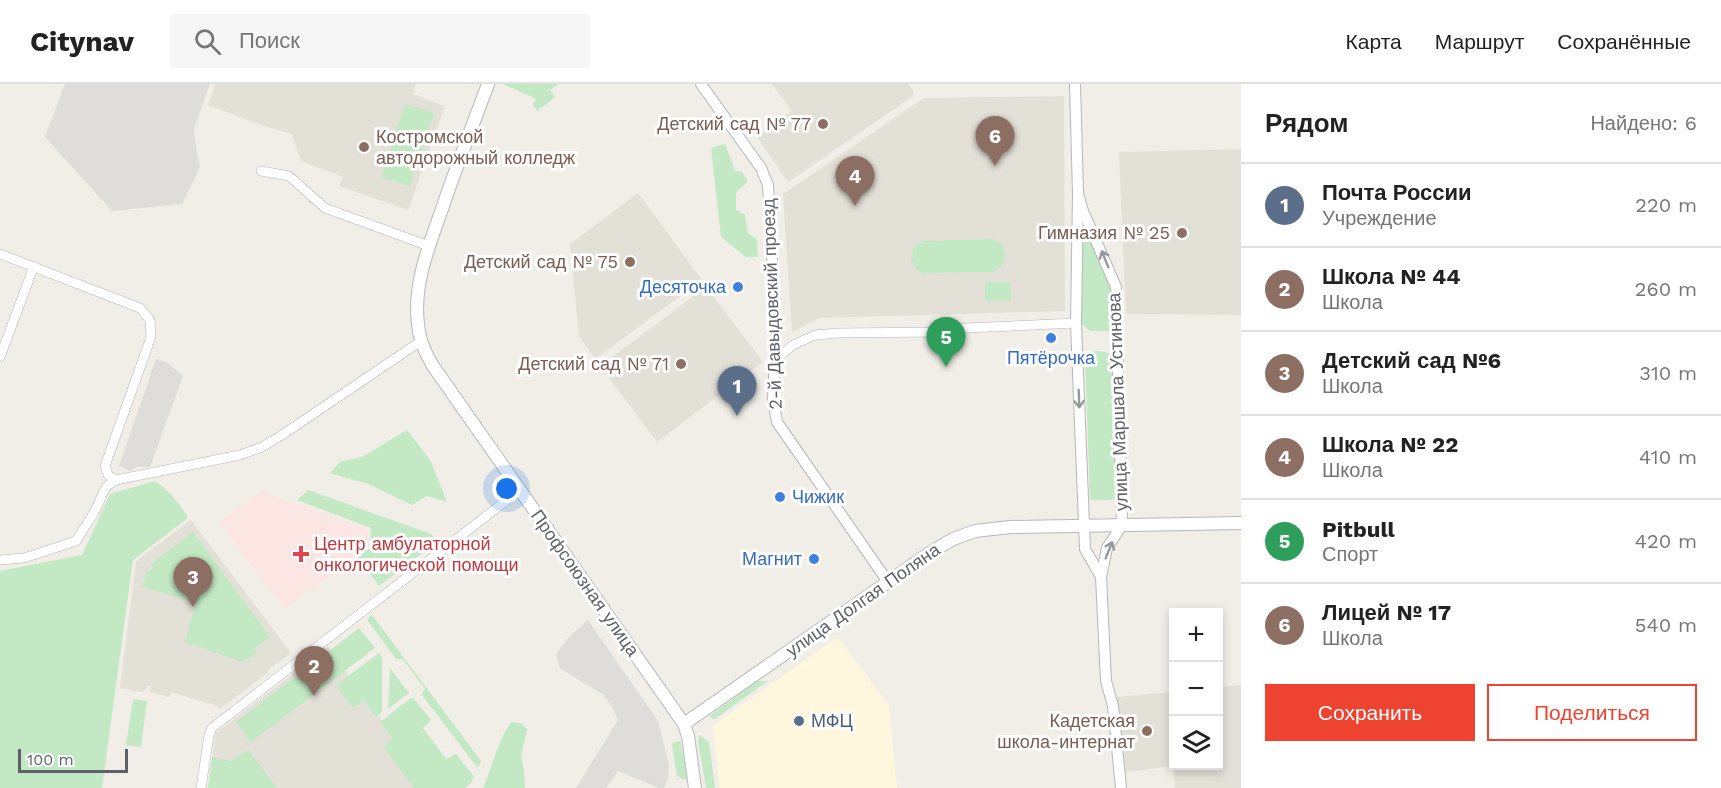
<!DOCTYPE html>
<html lang="ru">
<head>
<meta charset="utf-8">
<style>
	body { margin:0; font-family:"Work Sans",sans-serif; background:#f6f6f6; color:#222 }
	.controls { position:absolute; right:18px; bottom:18px; display:grid; overflow:hidden; border-radius:0px; box-shadow:0 3px 9px #0003 }
	.controls button { width:54px; height:54px; display:grid; place-items:center; padding:0; border:0; border-bottom:2px solid #e0e0e0; background:#fff; color:#222; font:30px sans-serif }
	.scale { position:absolute; left:18px; bottom:15px; width:110px; box-sizing:border-box; padding-left:6px; border:3px solid #5e6267; border-top:0; font-size:16px; line-height:21px; white-space:nowrap; color:#5e6267; -webkit-text-stroke:4px #fff; paint-order:stroke }
	.you { position:absolute; left:507px; top:405px; width:21px; height:21px; margin:-15px; border:4px solid #fff; border-radius:50%; background:#1a73e8; box-shadow:0 0 0 9px #1a73e833 }
	.badge { display:grid; place-items:center; width:39px; height:39px; border-radius:50%; background:#ed4330; color:#fff; font-size:20px; font-weight:700 }
	.pin { position:absolute; translate:-50% -50px; filter:drop-shadow(0 2px 3px #0008) }
	.pin::after { content:''; position:absolute; top:32px; width:21px; height:18px; background:inherit; clip-path:polygon(0 0,100% 0,50% 100%) }
	.list { margin:0; padding:0; list-style:none }
	h2 { display:flex; justify-content:space-between; align-items:center; height:78px; margin:0; padding:0 24px; font-size:26px }
	h2 small { font-size:20px; font-weight:400; color:#767676 }
	.list li { display:grid; grid-template-columns:39px 1fr auto; gap:18px; align-items:center; box-sizing:border-box; height:84px; padding:0 24px; border-top:2px solid #e0e0e0 }
	.list b { display:block; font-size:22px; white-space:nowrap }
	.list p { margin:0; font-size:20px; white-space:nowrap; color:#767676 }
	.list em { font-size:20px; font-style:normal; color:#767676 }
	.actions { display:flex; gap:12px; padding:18px 24px }
	.actions a { flex:1; padding:14px 0; border:2px solid #ed4330; border-radius:0px; text-align:center; font-size:21px; color:#ed4330 }
	.actions .main { background:#ed4330; color:#fff }
	.icon { flex:none; width:33px; height:33px; fill:none; stroke:currentColor; stroke-width:2; stroke-linecap:round; stroke-linejoin:round }
	.map { position:relative; flex:none; width:1241px; height:704px; overflow:hidden }
	header { display:flex; align-items:center; gap:36px; box-sizing:border-box; height:84px; padding:0 30px; background:#fff; border-bottom:2px solid #e0e0e0 }
	header strong { font-size:28px }
	nav { display:flex; gap:33px; margin-inline-start:auto; font-size:21px }
	.search { width:420px; height:54px; background:#f6f6f6; display:flex; align-items:center; gap:15px; box-sizing:border-box; padding:0 21px; border-radius:0px; color:#767676; font-size:22px }
	main { display:flex }
	aside { flex:1; background:#fff }
	.map>svg:first-child { display:block }
</style>
</head>
<body>
<header>
<strong>Citynav</strong>
<div class="search"><svg class="icon" aria-label="search" viewBox="0 0 24 24"><circle cx="10" cy="10" r="6"/><path d="M15 15l6 6"/></svg>Поиск</div>
<nav><a>Карта</a><a>Маршрут</a><a>Сохранённые</a></nav>
</header>
<main>
<div class="map">
<svg width="1241" height="704" viewBox="0 0 1241 704">
	<rect width="100%" height="100%" fill="#f0eee7"/>
	<polygon fill="#fef7dd" points="836,554 840,556 889,621 897,704 720,704 712,644 716,639"/>
	<g fill="#dfddd9">
		<polygon points="65,0 210,0 195,42 194,51 200,83 182,120 112,127 45,53"/>
		<polygon points="156,275 168,279 183,292 150,383 137,383 130,387 119,382"/>
		<polygon points="588,536 658,637 669,681 668,695 664,704 659,704 618,687 606,704 576,704 618,636 611,621 602,610 560,584 556,570 569,553"/>
	</g>
	<g fill="#e3e0d7">
		<polygon points="215,0 416,0 413,10 445,22 408,126 339,102 343,93 301,77 292,50 261,41 208,21"/>
		<polygon points="772,0 908,0 913,6 913,12 788,98 757,53 792,27"/>
		<polygon points="1064,12 1065,227 819,234 792,248 783,110 924,14"/>
		<polygon points="1241,65 1241,231 1126,230 1119,68"/>
		<polygon points="638,109 702,196 595,275 579,252 570,160"/>
		<polygon points="706,203 763,278 657,358 600,282"/>
		<polygon points="191,436 291,569 268,586 269,588 220,625 217,622 171,608 169,613 150,608 151,602 148,602 143,608 140,608 120,604 136,477"/>
		<polygon points="328,563 432,704 208,704 216,649"/>
		<polygon points="1241,601 1241,704 1175,704 1173,682 1126,688 1117,613 1173,608 1174,682 1218,682 1219,603"/>
	</g>
	<polygon fill="#fce6e4" points="261,407 368,446 367,463 285,525 219,439"/>
	<g fill="#c3e8c4">
		<polygon points="503,0 558,0 550,6 555,13 537,27 533,21 536,15"/>
		<polygon points="405,20 434,29 410,102 381,93"/>
		<polygon points="725,60 735,87 742,88 748,97 736,109 736,126 745,131 748,149 757,155 758,173 746,173 721,153 711,64"/>
		<polygon points="1083,137 1112,198 1113,247 1090,247 1082,240"/>
		<path d="M993 155 1002 160C1008 173 1005 182 992 188L923 189 917 186 911 176 913 164 923 157Z"/>
		<polygon points="985,198 1010,198 1011,217 985,217"/>
		<path d="M1096 267C1103 267 1109 268 1113 273L1117 414 1110 416H1091L1090 414 1085 273 1089 268Z"/>
		<polygon points="407,346 430,376 447,418 427,412 412,421 368,400 330,389 340,378 362,373"/>
		<path d="M155 397C169 407 179 418 188 434L133 476 102 704H0V487L82 471 110 410Z"/>
		<polygon points="308,406 431,450 438,457 379,502 358,473 370,464 371,444 297,416"/>
		<polygon points="193,448 270,553 254,565 257,568 243,578 185,558 196,518 142,503 146,489 153,484 151,480"/>
		<polygon points="372,531 481,677 479,682 477,683 422,611 422,609 425,605 403,575 396,575 368,537 368,534"/>
		<polygon points="359,544 375,564 251,658 236,638"/>
		<polygon points="379,569 382,573 382,628 376,633 364,616 355,623 351,622 336,601"/>
		<polygon points="390,584 409,609 388,625"/>
		<polygon points="757,597 768,597 715,635 713,635 710,632"/>
		<polygon points="411,614 414,615 431,636 423,644 446,675 456,670 474,693 471,699 465,704 414,704 385,665 385,661 393,655 380,638"/>
		<polygon points="133,615 147,617 141,663 126,661"/>
		<path d="M511 638 521 639 527 645 521 672 524 686 525 704H483C493 682 497 658 511 638Z"/>
		<polygon points="699,651 709,658 715,704 706,704 698,658"/>
		<polygon points="680,657 687,688 687,695 683,695 677,692 672,661 673,659"/>
		<polygon points="249,667 277,704 208,704 212,673 231,677 244,668"/>
	</g>
	<g fill="none" stroke-linecap="round" stroke-linejoin="round">
		<defs>
			<g id="minor">
				<polyline points="261,87 289,92 325,124 429,162"/>
				<polyline points="0,170 140,224 150,236 151,253 105,382 108,391 116,396 240,371 262,363 282,351 421,257"/>
				<polyline points="0,273 34,182"/>
				<polyline points="776,275 793,261 815,251 838,249 940,248 966,244 1076,239"/>
				<polyline points="0,476 24,474 76,457 95,427 104,407 107,402 116,396"/>
				<polyline points="201,704 209,651 212,644 520,406"/>
			</g>
			<g id="tertiary">
				<polyline points="701,0 761,84 768,101 776,250 773,316 777,338 888,498"/>
				<polyline points="1075,0 1078,110 1076,239 1085,465 1101,493"/>
				<polyline points="1078,110 1083,127 1116,203 1122,441 1107,464 1101,493 1106,597 1113,622 1121,704"/>
			</g>
			<g id="secondary">
				<path d="M488 0C473 41 456 83 442 125 429 162 413 200 418 240 419 256 425 269 433 282L684 640 688 652 695 704"/>
				<polyline points="684,640 931,468 953,455 975,447 1010,443 1241,439"/>
			</g>
		</defs>
		<use href="#minor" stroke="#b4b7bb" stroke-width="10"/>
		<use href="#tertiary" stroke="#b4b7bb" stroke-width="12"/>
		<use href="#secondary" stroke="#b5b9be" stroke-width="14"/>
		<use href="#minor" stroke="#fff" stroke-width="9"/>
		<use href="#tertiary" stroke="#fff" stroke-width="10"/>
		<use href="#secondary" stroke="#fff" stroke-width="12"/>
	</g>
	<defs><path id="oneway-shaft" d="M-6 0H5M1.5-3L5.5 0L1.5 3" fill="none" stroke-width="1.6" stroke-linecap="round" stroke-linejoin="round" transform="scale(1.5)"/></defs>
	<g stroke="#96999c">
		<use href="#oneway-shaft" transform="translate(1105 175) rotate(-112)"/>
		<use href="#oneway-shaft" transform="translate(1079 315) rotate(88)"/>
		<use href="#oneway-shaft" transform="translate(1109 466) rotate(-68)"/>
	</g>
	<g fill="#8d6e63" stroke="#fff" stroke-width="2">
		<circle cx="823" cy="40" r="6"/>
		<circle cx="364" cy="63" r="6"/>
		<circle cx="1182" cy="149" r="6"/>
		<circle cx="630" cy="178" r="6"/>
		<circle cx="681" cy="280" r="6"/>
		<circle cx="1147" cy="647" r="6"/>
	</g>
	<g fill="#3f7fe0" stroke="#fff" stroke-width="2">
		<circle cx="738" cy="203" r="6"/>
		<circle cx="1051" cy="254" r="6"/>
		<circle cx="780" cy="413" r="6"/>
		<circle cx="814" cy="475" r="6"/>
	</g>
	<path fill="#e0444e" stroke="#fff" stroke-width="2" d="M298 461h6v6h6v6h-6v6h-6v-6h-6v-6h6z"/>
	<circle fill="#5c6f8a" stroke="#fff" stroke-width="2" cx="799" cy="637" r="6"/>
	<g text-anchor="middle" stroke-width="6" stroke-linejoin="round" paint-order="stroke">
		<g font-size="18" fill="#785e54" stroke="#fff" text-anchor="end">
			<text x="811" y="46">Детский сад № 77</text>
			<text x="376" y="59" text-anchor="start">Костромской<tspan x="376" dy="21">автодорожный колледж</tspan></text>
			<text x="1170" y="155">Гимназия № 25</text>
			<text x="618" y="184">Детский сад № 75</text>
			<text x="669" y="286">Детский сад № 71</text>
			<text x="1135" y="643">Кадетская<tspan x="1135" dy="21">школа-интернат</tspan></text>
		</g>
		<g font-size="18" fill="#366cbe" stroke="#fff" text-anchor="end">
			<text x="726" y="209">Десяточка</text>
			<text x="1051" y="280" text-anchor="middle">Пятёрочка</text>
			<text x="792" y="419" text-anchor="start">Чижик</text>
			<text x="802" y="481">Магнит</text>
		</g>
		<g font-size="18" fill="#5e6267" stroke="#fff">
			<text transform="translate(772 220) rotate(-92)" y="6">2-й Давыдовский проезд</text>
			<text transform="translate(1118 318) rotate(-92)" y="6">улица Маршала Устинова</text>
			<text transform="translate(585 499) rotate(55)" y="6">Профсоюзная улица</text>
			<text transform="translate(863 516) rotate(-35)" y="6">улица Долгая Поляна</text>
		</g>
		<g font-size="18" fill="#be3a42" stroke="#fff" text-anchor="start">
			<text x="314" y="466">Центр амбулаторной<tspan x="314" dy="21">онкологической помощи</tspan></text>
		</g>
		<g font-size="18" fill="#4e5e75" stroke="#fff" text-anchor="start">
			<text x="811" y="643">МФЦ</text>
		</g>
	</g>
</svg>
<div class="controls">
<button>+</button>
<button>−</button>
<button><svg class="icon" aria-label="layers" viewBox="0 0 24 24"><path d="M12 4l9 5-9 5-9-5zM3 14l9 5 9-5"/></svg></button>
</div>
<div class="scale">100 m</div>
<div class="you"></div>
<div class="pin badge" style="left:737px;top:332px;background:#5c6f8a">1</div>
<div class="pin badge" style="left:314px;top:612px;background:#8d6e63">2</div>
<div class="pin badge" style="left:193px;top:523px;background:#8d6e63">3</div>
<div class="pin badge" style="left:855px;top:122px;background:#8d6e63">4</div>
<div class="pin badge" style="left:946px;top:283px;background:#2e9e5b">5</div>
<div class="pin badge" style="left:995px;top:82px;background:#8d6e63">6</div>
</div>
<aside>
<h2>Рядом<small>Найдено: 6</small></h2>
<ul class="list">
<li><span class="badge" style="background:#5c6f8a">1</span><div><b>Почта России</b><p>Учреждение</p></div><em>220 m</em></li>
<li><span class="badge" style="background:#8d6e63">2</span><div><b>Школа № 44</b><p>Школа</p></div><em>260 m</em></li>
<li><span class="badge" style="background:#8d6e63">3</span><div><b>Детский сад №6</b><p>Школа</p></div><em>310 m</em></li>
<li><span class="badge" style="background:#8d6e63">4</span><div><b>Школа № 22</b><p>Школа</p></div><em>410 m</em></li>
<li><span class="badge" style="background:#2e9e5b">5</span><div><b>Pitbull</b><p>Спорт</p></div><em>420 m</em></li>
<li><span class="badge" style="background:#8d6e63">6</span><div><b>Лицей № 17</b><p>Школа</p></div><em>540 m</em></li>
</ul>
<div class="actions"><a class="main">Сохранить</a><a>Поделиться</a></div>
</aside>
</main>
</body>
</html>
